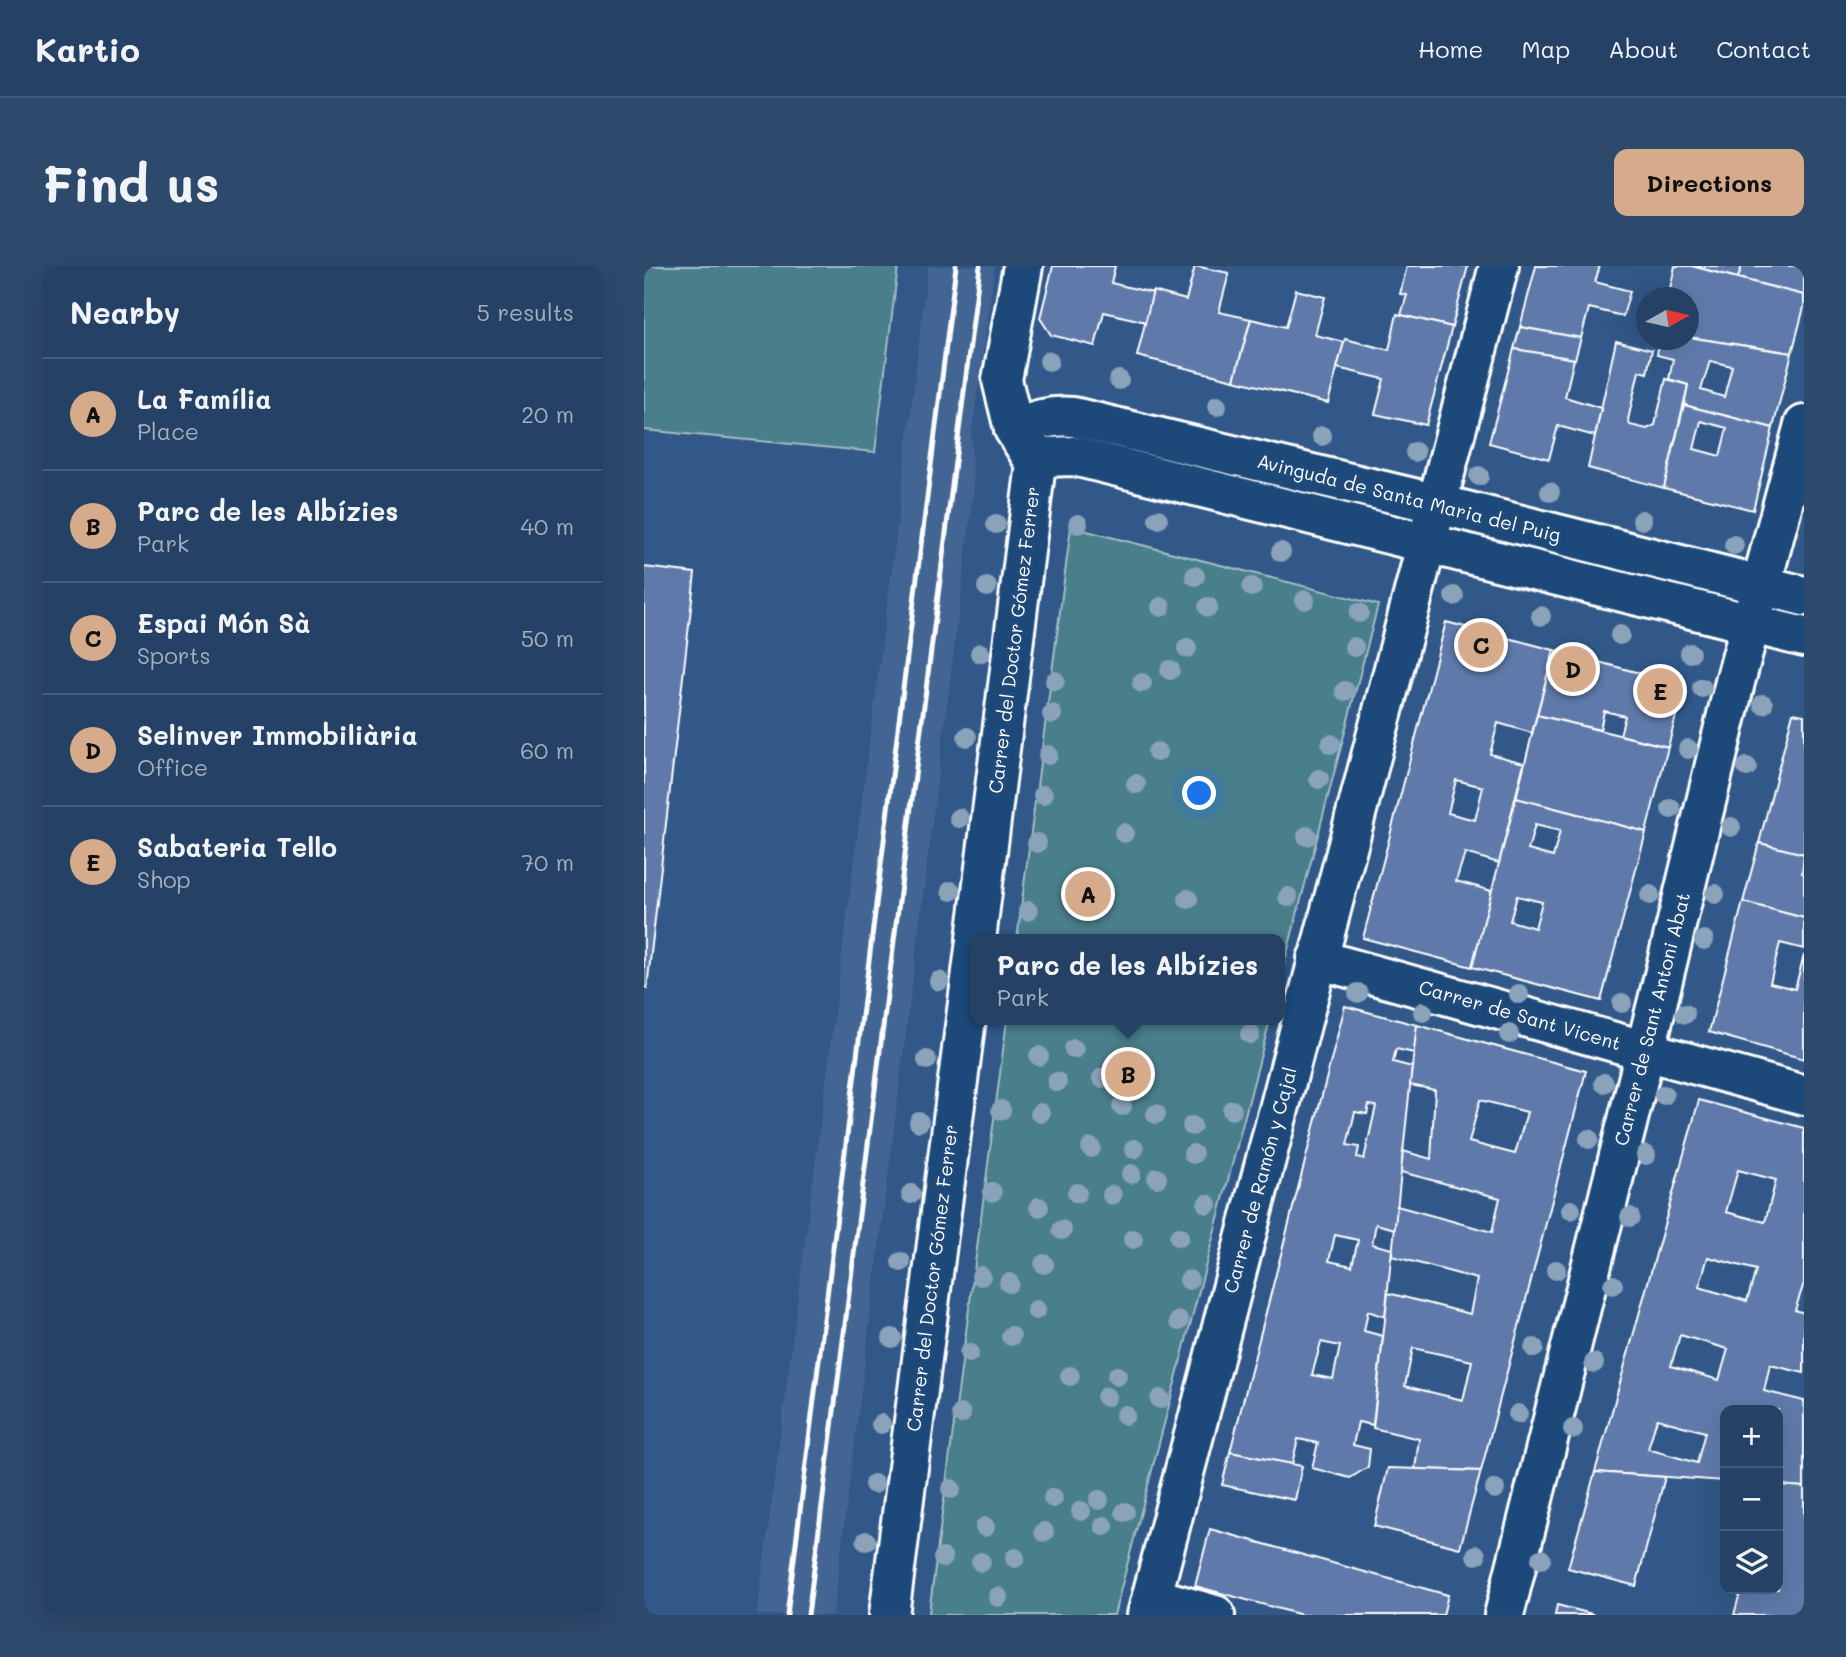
<!DOCTYPE html>
<html lang="en">
<head>
<meta charset="utf-8">
<style>
	body { margin:0; font-family:Mali,sans-serif; background:#2d496c; color:#f1f3f6 }
	.controls { position:absolute; right:21px; bottom:21px; display:grid; overflow:hidden; border-radius:14px; box-shadow:0 7px 28px #0002 }
	.controls button { width:63px; height:63px; display:grid; place-items:center; padding:0; border:0; border-bottom:2px solid #425b7a; background:#254266; color:#f1f3f6; font:35px sans-serif }
	.compass { position:absolute; left:992px; top:21px; width:63px; height:63px; border-radius:50%; background:#254266; box-shadow:0 7px 28px #0002; rotate:82deg }
	.you { position:absolute; left:556px; top:528px; width:24px; height:24px; margin:-18px; border:5px solid #fff; border-radius:50%; background:#1a73e8; box-shadow:0 0 0 10px #1a73e833 }
	.badge { display:grid; place-items:center; width:46px; height:46px; border-radius:50%; background:#d6ab8b; color:#111; font-size:23px; font-weight:700 }
	.pin { position:absolute; translate:-50% -50%; border:4px solid #fff; box-shadow:0 2px 7px #0006 }
	.popup { position:absolute; left:326px; top:668px; width:315px; height:91px; box-sizing:border-box; display:grid; place-content:center; border-radius:14px; background:#254266; filter:drop-shadow(0 2px 5px #0005); font-size:23px; white-space:nowrap; color:#a3b0bf }
	.popup b { font-size:26px; color:#f1f3f6 }
	.popup::after { content:''; position:absolute; left:50%; top:100%; margin-left:-14px; border:14px solid transparent; border-top-color:#254266 }
	.list { margin:0; padding:0; list-style:none }
	h2 { display:flex; justify-content:space-between; align-items:center; height:91px; margin:0; padding:0 28px; font-size:30px }
	h2 small { font-size:23px; font-weight:400; color:#a3b0bf }
	.list li { display:grid; grid-template-columns:46px 1fr auto; gap:21px; align-items:center; box-sizing:border-box; height:112px; padding:0 28px; border-top:2px solid #425b7a }
	.list b { display:block; font-size:26px; white-space:nowrap }
	.list p { margin:0; font-size:23px; white-space:nowrap; color:#a3b0bf }
	.list em { font-size:23px; font-style:normal; color:#a3b0bf }
	.icon { flex:none; width:38px; height:38px; fill:none; stroke:currentColor; stroke-width:2; stroke-linecap:round; stroke-linejoin:round }
	.map { position:relative; flex:none; width:1160px; height:1349px; overflow:hidden; border-radius:14px }
	header { display:flex; align-items:center; gap:42px; box-sizing:border-box; height:98px; padding:0 35px; background:#254266; border-bottom:2px solid #425b7a }
	header strong { font-size:33px }
	nav { display:flex; gap:38px; margin-inline-start:auto; font-size:24px }
	.intro { display:flex; align-items:center; justify-content:space-between; box-sizing:border-box; height:168px; padding:0 42px }
	h1 { margin:0; font-size:49px }
	.button { padding:18px 32px; border-radius:14px; background:#d6ab8b; color:#111; font-size:24px; font-weight:700 }
	main { display:flex; gap:42px; padding:0 42px }
	aside { flex:1; background:#254266; border-radius:14px; box-shadow:0 7px 28px #0002 }
	.map>svg:first-child { display:block }
</style>
</head>
<body>
<header>
<strong>Kartio</strong>
<nav><a>Home</a><a>Map</a><a>About</a><a>Contact</a></nav>
</header>
<div class="intro"><h1>Find us</h1><a class="button">Directions</a></div>
<main>
<aside>
<h2>Nearby<small>5 results</small></h2>
<ul class="list">
<li><span class="badge">A</span><div><b>La Família</b><p>Place</p></div><em>20 m</em></li>
<li><span class="badge">B</span><div><b>Parc de les Albízies</b><p>Park</p></div><em>40 m</em></li>
<li><span class="badge">C</span><div><b>Espai Món Sà</b><p>Sports</p></div><em>50 m</em></li>
<li><span class="badge">D</span><div><b>Selinver Immobiliària</b><p>Office</p></div><em>60 m</em></li>
<li><span class="badge">E</span><div><b>Sabateria Tello</b><p>Shop</p></div><em>70 m</em></li>
</ul>
</aside>
<div class="map">
<svg width="1160" height="1349" viewBox="0 0 1160 1349">
	<rect width="100%" height="100%" fill="#315888"/>
	<filter id="ink" filterUnits="userSpaceOnUse"><feTurbulence type="fractalNoise" baseFrequency=".0143" numOctaves="2"/><feDisplacementMap in="SourceGraphic" scale="14" xChannelSelector="R" yChannelSelector="G"/><feConvolveMatrix kernelMatrix="1 2 1 2 8 2 1 2 1" color-interpolation-filters="sRGB"/></filter>
	<g filter="url(#ink)">
		<polygon fill="#426594" points="284,0 351,0 327,172 330,223 189,1349 113,1349 252,270"/>
		<g fill="#497e8b" stroke="#a4bec5" stroke-width="2">
			<polygon points="0,0 254,0 231,186 0,164"/>
			<polygon points="427,261 734,339 636,714 636,673 373,673"/>
			<polygon points="363,754 626,754 470,1349 291,1349 285,1347"/>
		</g>
		<g fill="#5e7aaa" stroke="#fff" stroke-width="2" fill-rule="evenodd">
			<polygon points="409,0 471,0 467,17 509,27 502,56 460,46 451,80 407,69 396,52"/>
			<polygon points="551,0 585,7 575,46 607,53 590,114 493,90 509,25 542,34"/>
			<polygon points="763,0 824,0 808,61 757,49 763,29 756,28"/>
			<polygon points="892,0 956,0 951,16 986,25 979,50 945,42 937,72 876,61"/>
			<polygon points="1031,0 1048,0 1160,29 1160,41 1148,87 1044,71 1044,32 1024,32"/>
			<polygon points="1048,0 1098,0 1094,12"/>
			<polygon points="1098,0 1160,0 1160,29 1094,12"/>
			<polygon points="652,24 681,31 671,69 700,76 684,137 590,114 607,53 642,61"/>
			<polygon points="753,48 808,61 782,159 731,148 740,113 693,102 701,73 745,84"/>
			<polygon points="876,61 937,72 931,93 870,83"/>
			<path d="M1044 71 1148 87 1129 162 1040 139 1044 119 1025 113 1029 93 1013 89 1015 74H1044ZM1066 95 1088 100 1080 131 1057 124Z"/>
			<polygon points="972,75 1008,84 1003,107 995,105 984,154 986,159 1003,163 1011,159 1022,113 1044,119 1020,222 944,202"/>
			<polygon points="870,83 930,93 921,131 957,142 951,170 914,160 905,193 845,177"/>
			<path d="M1040 139 1129 162 1109 244 1020 222ZM1057 155 1083 162 1076 190 1050 183Z"/>
			<polygon points="0,301 51,307 3,722 0,721"/>
			<path d="M802 356 910 384 888 467 854 457 846 488 880 497 855 597 821 587 812 615 848 625 828 701 719 672ZM812 514 839 521 831 554 804 547Z"/>
			<polygon points="910,384 1040,419 1024,481 976,469 981,450 960,445 956,464 893,449"/>
			<polygon points="1149,447 1160,449 1160,588 1115,577"/>
			<polygon points="893,449 1024,481 1002,566 872,532"/>
			<path d="M872 532 1002 566 957 735 828 701ZM891 559 916 565 909 591 884 584ZM873 630 898 636 891 662 866 655Z"/>
			<polygon points="1115,577 1160,588 1158,607 1160,608 1160,652 1099,636"/>
			<polygon points="1099,636 1160,652 1160,683 1136,677 1126,717 1151,723 1160,689 1160,793 1065,766"/>
			<path d="M701 740 773 759 770 787 752 783 749 796 768 801 751 963 732 958 728 978 748 983 741 1051 724 1045 720 1065 739 1070 729 1159 714 1156 709 1179 726 1183 724 1201 706 1212 668 1202 674 1177 654 1173 648 1198 586 1186ZM725 839 732 840 720 893 713 891 715 881 703 879 711 846 723 848ZM691 969 714 974 708 1000 685 995ZM677 1076 696 1080 689 1113 668 1109Z"/>
			<path d="M773 759 942 805 837 1205 771 1203 775 1173 729 1162 744 1027 826 1048 833 1013 748 990 753 940 848 966 856 932 757 906 759 885 787 893 791 824 766 819ZM836 834 883 846 871 888 825 876ZM769 1082 828 1095 819 1134 761 1120Z"/>
			<path d="M1055 834 1160 862V1017L1151 1044 1160 1047V1107L1126 1099 1120 1125 1160 1135V1221L1134 1219V1144H1081V1215L951 1206ZM1094 904 1132 914 1121 956 1082 946ZM1064 991 1112 1004 1103 1035 1055 1021ZM1036 1069 1084 1083 1075 1114 1027 1100ZM1013 1153 1061 1166 1053 1197 1004 1183Z"/>
			<polygon points="586,1186 658,1200 651,1234 578,1219"/>
			<polygon points="744,1202 837,1205 816,1282 730,1260"/>
			<polygon points="951,1206 1021,1211 992,1320 924,1302"/>
			<polygon points="1134,1219 1160,1221 1160,1349 1090,1349 1097,1323 1134,1323"/>
			<polygon points="566,1263 804,1329 799,1349 658,1349 551,1320"/>
			<polygon points="913,1339 948,1348 950,1349 911,1349"/>
		</g>
		<g fill="none" stroke-linecap="round" stroke-linejoin="round">
			<defs>
				<g id="minor">
					<path d="M370 163C390 154 407 149 429 151L794 238 1160 330"/>
					<polyline points="392,198 399,191 430,190 1160,371"/>
					<polyline points="332,673 392,198 370,163 358,114 379,0"/>
					<polyline points="673,693 1160,829"/>
					<polyline points="508,1331 571,1349"/>
					<polyline points="245,1349 332,675"/>
					<polyline points="503,1349 855,0"/>
					<polyline points="860,1349 1014,734 1091,416 1160,159"/>
				</g>
			</defs>
			<use href="#minor" stroke="#fff" stroke-width="44"/>
			<use href="#minor" stroke="#1f4a7a" stroke-width="38"/>
			<g stroke="#fff" stroke-width="5">
				<polyline points="143,1349 312,0"/>
				<polyline points="164,1349 336,0"/>
			</g>
		</g>
		<g fill="#8aa2ba">
			<circle cx="405" cy="95" r="10"/>
			<circle cx="475" cy="114" r="10"/>
			<circle cx="573" cy="140" r="10"/>
			<circle cx="678" cy="170" r="10"/>
			<circle cx="771" cy="186" r="10"/>
			<circle cx="835" cy="210" r="10"/>
			<circle cx="906" cy="226" r="10"/>
			<circle cx="514" cy="253" r="10"/>
			<circle cx="998" cy="254" r="10"/>
			<circle cx="352" cy="258" r="10"/>
			<circle cx="434" cy="258" r="10"/>
			<circle cx="1090" cy="279" r="10"/>
			<circle cx="637" cy="286" r="10"/>
			<circle cx="551" cy="310" r="10"/>
			<circle cx="343" cy="321" r="10"/>
			<circle cx="608" cy="321" r="10"/>
			<circle cx="810" cy="330" r="10"/>
			<circle cx="661" cy="334" r="10"/>
			<circle cx="517" cy="341" r="10"/>
			<circle cx="564" cy="341" r="10"/>
			<circle cx="715" cy="347" r="10"/>
			<circle cx="897" cy="350" r="10"/>
			<circle cx="976" cy="369" r="10"/>
			<circle cx="710" cy="381" r="10"/>
			<circle cx="543" cy="382" r="10"/>
			<circle cx="336" cy="387" r="10"/>
			<circle cx="1046" cy="387" r="10"/>
			<circle cx="526" cy="404" r="10"/>
			<circle cx="411" cy="415" r="10"/>
			<circle cx="498" cy="417" r="10"/>
			<circle cx="1058" cy="422" r="10"/>
			<circle cx="701" cy="425" r="10"/>
			<circle cx="1119" cy="438" r="10"/>
			<circle cx="408" cy="448" r="10"/>
			<circle cx="323" cy="471" r="10"/>
			<circle cx="687" cy="478" r="10"/>
			<circle cx="1044" cy="483" r="10"/>
			<circle cx="513" cy="486" r="10"/>
			<circle cx="404" cy="489" r="10"/>
			<circle cx="1103" cy="501" r="10"/>
			<circle cx="675" cy="513" r="10"/>
			<circle cx="492" cy="518" r="10"/>
			<circle cx="399" cy="529" r="10"/>
			<circle cx="1027" cy="543" r="10"/>
			<circle cx="315" cy="552" r="10"/>
			<circle cx="1087" cy="561" r="10"/>
			<circle cx="480" cy="567" r="10"/>
			<circle cx="663" cy="570" r="10"/>
			<circle cx="393" cy="577" r="10"/>
			<circle cx="307" cy="625" r="10"/>
			<circle cx="1071" cy="628" r="10"/>
			<circle cx="1006" cy="629" r="10"/>
			<circle cx="644" cy="631" r="10"/>
			<circle cx="544" cy="633" r="10"/>
			<circle cx="384" cy="645" r="10"/>
			<circle cx="1060" cy="674" r="10"/>
			<circle cx="295" cy="715" r="10"/>
			<circle cx="714" cy="727" r="10"/>
			<circle cx="875" cy="728" r="10"/>
			<circle cx="978" cy="737" r="10"/>
			<circle cx="779" cy="746" r="10"/>
			<circle cx="1041" cy="748" r="10"/>
			<circle cx="606" cy="768" r="10"/>
			<circle cx="865" cy="768" r="10"/>
			<circle cx="430" cy="783" r="10"/>
			<circle cx="395" cy="790" r="10"/>
			<circle cx="283" cy="794" r="10"/>
			<circle cx="458" cy="812" r="10"/>
			<circle cx="413" cy="816" r="10"/>
			<circle cx="960" cy="817" r="10"/>
			<circle cx="1020" cy="829" r="10"/>
			<circle cx="478" cy="840" r="10"/>
			<circle cx="357" cy="844" r="10"/>
			<circle cx="588" cy="844" r="10"/>
			<circle cx="396" cy="847" r="10"/>
			<circle cx="512" cy="848" r="10"/>
			<circle cx="275" cy="856" r="10"/>
			<circle cx="548" cy="860" r="10"/>
			<circle cx="945" cy="873" r="10"/>
			<circle cx="447" cy="882" r="10"/>
			<circle cx="490" cy="883" r="10"/>
			<circle cx="549" cy="888" r="10"/>
			<circle cx="1002" cy="889" r="10"/>
			<circle cx="487" cy="908" r="10"/>
			<circle cx="513" cy="912" r="10"/>
			<circle cx="348" cy="926" r="10"/>
			<circle cx="433" cy="927" r="10"/>
			<circle cx="267" cy="928" r="10"/>
			<circle cx="468" cy="929" r="10"/>
			<circle cx="563" cy="938" r="10"/>
			<circle cx="395" cy="941" r="10"/>
			<circle cx="927" cy="944" r="10"/>
			<circle cx="986" cy="951" r="10"/>
			<circle cx="418" cy="964" r="10"/>
			<circle cx="535" cy="971" r="10"/>
			<circle cx="489" cy="973" r="10"/>
			<circle cx="257" cy="996" r="10"/>
			<circle cx="400" cy="998" r="10"/>
			<circle cx="912" cy="1004" r="10"/>
			<circle cx="337" cy="1010" r="10"/>
			<circle cx="545" cy="1014" r="10"/>
			<circle cx="365" cy="1017" r="10"/>
			<circle cx="969" cy="1019" r="10"/>
			<circle cx="392" cy="1044" r="10"/>
			<circle cx="535" cy="1055" r="10"/>
			<circle cx="367" cy="1070" r="10"/>
			<circle cx="248" cy="1072" r="10"/>
			<circle cx="890" cy="1082" r="10"/>
			<circle cx="325" cy="1087" r="10"/>
			<circle cx="950" cy="1097" r="10"/>
			<circle cx="426" cy="1110" r="10"/>
			<circle cx="473" cy="1110" r="10"/>
			<circle cx="462" cy="1131" r="10"/>
			<circle cx="516" cy="1133" r="10"/>
			<circle cx="317" cy="1148" r="10"/>
			<circle cx="874" cy="1148" r="10"/>
			<circle cx="481" cy="1149" r="10"/>
			<circle cx="237" cy="1158" r="10"/>
			<circle cx="929" cy="1163" r="10"/>
			<circle cx="230" cy="1218" r="10"/>
			<circle cx="307" cy="1223" r="10"/>
			<circle cx="851" cy="1223" r="10"/>
			<circle cx="409" cy="1232" r="10"/>
			<circle cx="455" cy="1234" r="10"/>
			<circle cx="437" cy="1245" r="10"/>
			<circle cx="481" cy="1246" r="10"/>
			<circle cx="460" cy="1260" r="10"/>
			<circle cx="341" cy="1261" r="10"/>
			<circle cx="400" cy="1266" r="10"/>
			<circle cx="222" cy="1275" r="10"/>
			<circle cx="832" cy="1289" r="10"/>
			<circle cx="299" cy="1292" r="10"/>
			<circle cx="371" cy="1292" r="10"/>
			<circle cx="897" cy="1293" r="10"/>
			<circle cx="337" cy="1296" r="10"/>
			<circle cx="354" cy="1331" r="10"/>
		</g>
	</g>
	<g text-anchor="middle" stroke-width="7" stroke-linejoin="round" paint-order="stroke">
		<g font-size="19" fill="#fff" stroke="#1f4a7a">
			<text transform="translate(765 232) rotate(14)" y="7">Avinguda de Santa Maria del Puig</text>
			<text transform="translate(370 374) rotate(-83)" y="7">Carrer del Doctor Gómez Ferrer</text>
			<text transform="translate(876 749) rotate(16)" y="7">Carrer de Sant Vicent</text>
			<text transform="translate(1008 753) rotate(-76)" y="7">Carrer de Sant Antoni Abat</text>
			<text transform="translate(616 914) rotate(-75)" y="7">Carrer de Ramón y Cajal</text>
			<text transform="translate(288 1012) rotate(-83)" y="7">Carrer del Doctor Gómez Ferrer</text>
		</g>
	</g>
</svg>
<div class="controls">
<button>+</button>
<button>−</button>
<button><svg class="icon" aria-label="layers" viewBox="0 0 24 24"><path d="M12 4l9 5-9 5-9-5zM3 14l9 5 9-5"/></svg></button>
</div>
<svg class="compass" viewBox="-18 -18 36 36"><path d="M0-13l5 13h-10z" fill="#e53935"/><path d="M0 13l5-13h-10z" fill="#a3b0bf"/></svg>
<div class="you"></div>
<div class="pin badge" style="left:444px;top:628px">A</div>
<div class="pin badge" style="left:484px;top:808px">B</div>
<div class="popup"><b>Parc de les Albízies</b>Park</div>
<div class="pin badge" style="left:837px;top:379px">C</div>
<div class="pin badge" style="left:929px;top:403px">D</div>
<div class="pin badge" style="left:1016px;top:425px">E</div>
</div>
</main>
</body>
</html>
